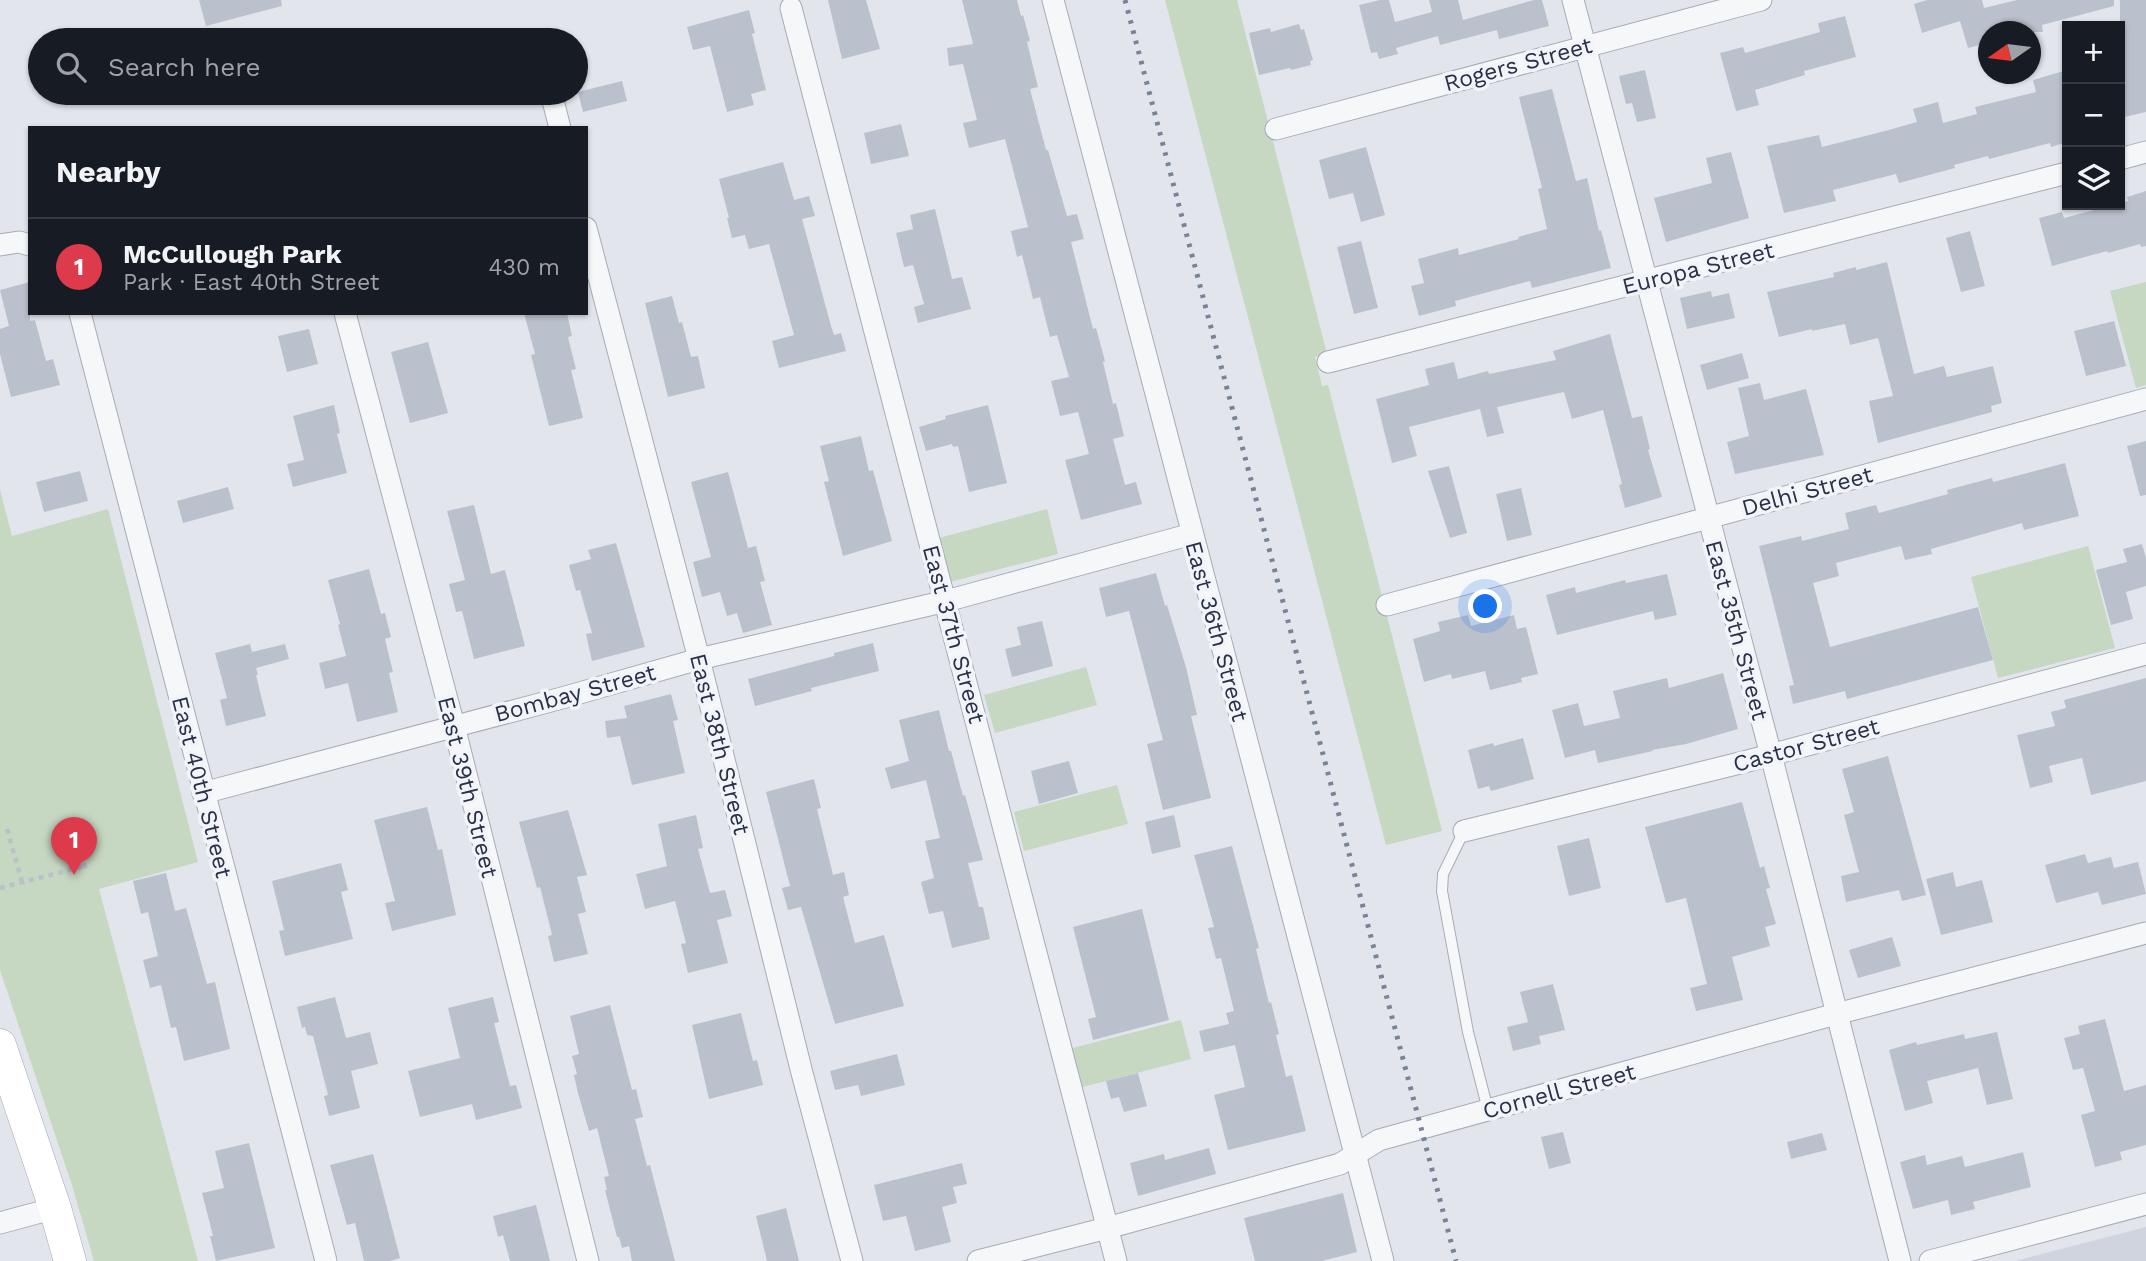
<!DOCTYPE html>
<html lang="en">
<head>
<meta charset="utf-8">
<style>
	body { margin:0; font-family:"Work Sans",sans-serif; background:#242831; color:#f1f3f6 }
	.controls { position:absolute; right:21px; top:21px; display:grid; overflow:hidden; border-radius:0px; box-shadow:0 2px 5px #0004 }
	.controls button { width:63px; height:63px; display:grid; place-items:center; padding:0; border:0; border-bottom:2px solid #363941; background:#171b24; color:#f1f3f6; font:35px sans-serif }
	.compass { position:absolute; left:1978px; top:21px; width:63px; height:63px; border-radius:50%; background:#171b24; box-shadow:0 2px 5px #0004; rotate:256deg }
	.you { position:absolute; left:1486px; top:607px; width:24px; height:24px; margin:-18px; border:5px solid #fff; border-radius:50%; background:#1a73e8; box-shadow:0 0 0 10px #1a73e833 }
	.badge { display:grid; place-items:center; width:46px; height:46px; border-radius:50%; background:#dd3b4b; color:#fff; font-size:23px; font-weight:700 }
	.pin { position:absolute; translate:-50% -58px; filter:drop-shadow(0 2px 4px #0008) }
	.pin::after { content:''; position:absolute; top:37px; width:24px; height:21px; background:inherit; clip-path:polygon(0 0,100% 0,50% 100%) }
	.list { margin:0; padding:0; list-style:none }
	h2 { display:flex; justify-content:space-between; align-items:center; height:91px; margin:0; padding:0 28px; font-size:30px }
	h2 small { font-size:23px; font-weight:400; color:#9ea1a6 }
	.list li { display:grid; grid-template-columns:46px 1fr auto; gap:21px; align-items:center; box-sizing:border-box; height:98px; padding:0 28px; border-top:2px solid #363941 }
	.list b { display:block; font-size:26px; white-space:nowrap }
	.list p { margin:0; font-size:23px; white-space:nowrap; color:#9ea1a6 }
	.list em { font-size:23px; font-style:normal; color:#9ea1a6 }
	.icon { flex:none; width:38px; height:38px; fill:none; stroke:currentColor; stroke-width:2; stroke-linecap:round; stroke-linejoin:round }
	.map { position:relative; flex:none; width:2146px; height:1261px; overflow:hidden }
	.search { position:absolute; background:#171b24; box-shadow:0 2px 5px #0004; left:28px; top:28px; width:560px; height:77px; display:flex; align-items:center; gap:18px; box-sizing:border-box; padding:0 24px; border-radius:38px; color:#9ea1a6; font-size:26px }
	.panel { position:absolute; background:#171b24; box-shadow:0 2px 5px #0004; left:28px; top:126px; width:560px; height:189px; border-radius:0px }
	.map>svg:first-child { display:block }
</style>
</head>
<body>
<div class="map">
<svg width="2146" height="1261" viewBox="0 0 2146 1261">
	<rect width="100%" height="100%" fill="#e2e5ec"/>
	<polygon fill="#d0d4de" points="2146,1227 2146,1261 2015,1261"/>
	<g fill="#c6d7c2">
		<polygon points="1165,0 1237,0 1327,354 1315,357 1322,386 1328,385 1442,831 1386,845"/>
		<polygon points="2146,282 2146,385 2136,388 2110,291"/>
		<polygon points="0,490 12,536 108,509 198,862 99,889 198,1261 94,1261 72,1185 0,970"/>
		<polygon points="1047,509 1058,554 950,582 939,538"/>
		<polygon points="2088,546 2115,648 1998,678 1971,577"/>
		<polygon points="1086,667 1097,705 995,733 984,695"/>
		<polygon points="1117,785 1128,824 1024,851 1014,812"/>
		<polygon points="1181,1020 1191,1059 1079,1088 1069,1049"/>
	</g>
	<g fill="#bbc1cc">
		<polygon points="199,0 281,0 282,6 206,26"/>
		<polygon points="828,0 866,0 880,49 842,59"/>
		<polygon points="962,0 1017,0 1021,16 1023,15 1030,41 1027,42 1038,87 1030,89 1046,150 1048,150 1067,216 1077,214 1084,239 1071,242 1093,329 1096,328 1105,361 1103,362 1113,404 1116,403 1124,436 1113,439 1125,485 1136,482 1142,504 1081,520 1065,460 1089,454 1078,412 1060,416 1051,381 1069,377 1057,335 1050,337 1040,297 1033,299 1022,255 1017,257 1011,231 1028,227 1005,139 969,148 963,123 977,120 963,64 949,66 947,48 973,44"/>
		<polygon points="1380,0 1389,0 1395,22 1432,12 1429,0 1458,0 1463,20 1534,0 1542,0 1549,26 1499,39 1497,30 1440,45 1438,36 1396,48 1398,54 1379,59 1377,52 1371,53 1359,5"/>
		<polygon points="1927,0 1982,0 1984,8 2017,0 2114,0 2114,6 2042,25 2043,32 1989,32 1989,43 1968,48 1960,21 1922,33 1914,4"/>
		<polygon points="2120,0 2146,0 2146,112 2120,118"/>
		<polygon points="749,10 755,33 752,34 766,90 751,94 754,105 727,112 710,46 693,50 687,27"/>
		<polygon points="1845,16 1856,57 1804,71 1805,75 1755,90 1759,105 1736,111 1720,53 1743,47 1745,53 1820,32 1818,23"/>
		<polygon points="1299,24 1301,30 1304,29 1313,60 1310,61 1311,65 1291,70 1290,68 1259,75 1249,33 1270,28 1271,32"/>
		<polygon points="1645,70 1656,118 1637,122 1632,103 1626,104 1619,76"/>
		<polygon points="2067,70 2067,142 2051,147 2050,143 1989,159 1988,156 1954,165 1955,168 1899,183 1896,174 1833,190 1836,201 1784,213 1767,146 1819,135 1822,147 1885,131 1917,122 1913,109 1938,102 1943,123 1977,114 1975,107 2036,92 2033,80"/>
		<polygon points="622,81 627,101 583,112 578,92"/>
		<polygon points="1552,89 1576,181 1587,178 1599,231 1601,230 1611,268 1532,288 1530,281 1455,301 1456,306 1419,316 1411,286 1424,283 1418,259 1458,248 1459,255 1519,239 1518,237 1547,229 1538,189 1542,188 1519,97"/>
		<polygon points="901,124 909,156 871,164 864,133"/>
		<polygon points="1366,147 1385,215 1361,222 1353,193 1329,199 1319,160"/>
		<polygon points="1731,152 1749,218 1666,242 1654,198 1712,183 1706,158"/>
		<polygon points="783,162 794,200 809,196 815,216 802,219 831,326 834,335 841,333 846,351 779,368 772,341 794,335 769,244 749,249 745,235 732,238 727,218 729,218 719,179"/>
		<polygon points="2146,191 2146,246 2141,247 2140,244 2108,253 2107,251 2052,266 2039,218 2062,212 2064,218 2113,205 2120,205 2120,203 2128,201 2127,197"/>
		<polygon points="935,209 952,279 962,277 971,309 918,323 914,307 924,304 913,265 904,267 896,233 913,229 910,215"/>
		<polygon points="1970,231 1985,286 1961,292 1946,238"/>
		<polygon points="1361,241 1378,308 1354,314 1337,247"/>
		<polygon points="1887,262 1914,374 1944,366 1947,377 1993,366 2002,403 1991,406 1992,412 1878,443 1869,401 1893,396 1878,338 1850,345 1845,324 1812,331 1812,329 1779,337 1767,292 1834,277 1833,273 1856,267 1856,270"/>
		<polygon points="30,282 30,321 35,320 46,361 53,359 60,385 11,397 0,354 0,329 9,326 0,290"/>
		<polygon points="1711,291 1712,297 1729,293 1735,318 1687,329 1680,298"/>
		<polygon points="672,296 679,323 682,322 691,357 698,356 705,388 668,397 645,303"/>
		<polygon points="524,313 567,313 572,336 568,337 576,369 571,370 583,418 549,426 531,355 535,354"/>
		<polygon points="2114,321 2126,366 2086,376 2074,331"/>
		<polygon points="309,329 318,364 287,372 278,336"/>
		<polygon points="1610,334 1632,418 1642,416 1650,449 1648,450 1662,497 1625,508 1619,485 1622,484 1603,410 1572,419 1564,392 1497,407 1504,433 1487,437 1480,409 1409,427 1417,456 1392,463 1376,399 1429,385 1425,369 1454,362 1458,379 1488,371 1489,374 1556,360 1553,351"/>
		<polygon points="428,342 448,413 410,423 391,352"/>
		<polygon points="1742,353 1749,378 1707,390 1700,365"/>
		<polygon points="1760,383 1764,400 1806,389 1824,455 1735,474 1727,442 1749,436 1738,388"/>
		<polygon points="334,405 340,433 337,434 347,473 293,487 287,464 304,460 293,416"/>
		<polygon points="988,405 1007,483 969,492 958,446 953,447 952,444 926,451 919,427 946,419 945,416"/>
		<polygon points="861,436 869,471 873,470 892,541 843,556 824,482 829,481 820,446"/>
		<polygon points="2146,441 2146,495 2140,496 2127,446"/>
		<polygon points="2065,463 2079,516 2024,530 2022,523 1931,549 1932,554 1905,560 1901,546 1836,563 1839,576 1813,583 1830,647 1978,607 1993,660 1847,699 1845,691 1793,704 1789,686 1794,685 1759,546 1801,536 1802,541 1849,529 1845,513 1876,505 1879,513 1948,494 1947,490 1992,478 1993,482"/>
		<polygon points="1449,466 1467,533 1450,538 1428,471"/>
		<polygon points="80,471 88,501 44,512 36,482"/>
		<polygon points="728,472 748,548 756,546 765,581 760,582 772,625 743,633 737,613 727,616 720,592 702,597 693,562 711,557 691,482"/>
		<polygon points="228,487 234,509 183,523 177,501"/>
		<polygon points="1521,488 1532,535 1507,541 1496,494"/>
		<polygon points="474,505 491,574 505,570 525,646 474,659 462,611 456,612 449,584 465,580 447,511"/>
		<polygon points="616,543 645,647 592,661 586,634 592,633 580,590 576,591 569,565 591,559 588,550"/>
		<polygon points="2142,544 2146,558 2146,586 2126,592 2133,619 2111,625 2096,570 2127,562 2123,549"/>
		<polygon points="369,569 381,614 385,613 391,637 385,639 393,672 389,673 398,712 357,722 348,683 325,689 319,663 346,656 338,625 340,624 328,580"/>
		<polygon points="1156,573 1165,606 1167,605 1186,667 1197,715 1191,716 1211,798 1163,810 1147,744 1163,740 1129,611 1106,617 1099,588"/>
		<polygon points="1667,574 1677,615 1655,620 1653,611 1557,635 1546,595 1575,587 1576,593 1625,580 1626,583"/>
		<polygon points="1468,615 1471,626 1514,615 1517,629 1526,627 1538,674 1521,678 1522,682 1490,690 1485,671 1452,679 1451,674 1424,682 1413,639 1440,631 1438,622"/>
		<polygon points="1042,621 1053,666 1012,677 1005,649 1021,645 1017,627"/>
		<polygon points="873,643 879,671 811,688 812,691 755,706 748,679 834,656 834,653"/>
		<polygon points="250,644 252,652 285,644 289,659 256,668 258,675 256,675 266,716 226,726 220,700 227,698 215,653"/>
		<polygon points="1723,673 1738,729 1686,744 1652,750 1653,751 1598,763 1595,750 1565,758 1552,710 1578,703 1584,726 1620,718 1613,691 1667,678 1669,688"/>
		<polygon points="2146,678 2146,781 2091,795 2082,758 2049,766 2053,782 2030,788 2017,735 2055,726 2051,712 2066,708 2064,700"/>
		<polygon points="671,694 678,720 673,721 685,773 632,785 620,736 607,738 605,721 627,718 624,706"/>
		<polygon points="939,710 949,751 951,751 963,796 965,795 983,860 968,863 979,907 983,907 990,939 952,948 943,911 929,914 921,882 934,878 925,841 940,838 926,780 891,789 885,768 909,761 899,720"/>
		<polygon points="1523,738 1534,779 1491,791 1489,786 1478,789 1468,750 1493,743 1494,746"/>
		<polygon points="1888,756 1926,895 1902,901 1899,890 1846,902 1841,876 1859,872 1844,815 1854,812 1842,769"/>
		<polygon points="1069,761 1078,793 1039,804 1031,771"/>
		<polygon points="814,779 821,808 817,809 833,875 844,872 849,895 843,897 855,943 884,935 904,1006 835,1024 801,907 788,910 782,888 790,886 766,792"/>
		<polygon points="1742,802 1760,868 1764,866 1770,888 1766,889 1776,924 1765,927 1770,946 1732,957 1743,1000 1696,1011 1690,988 1707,984 1686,898 1666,903 1645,827"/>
		<polygon points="427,807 438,850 442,849 456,915 392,931 385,903 395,901 374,820"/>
		<polygon points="568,810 587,875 577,877 586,912 578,914 588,954 554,962 548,936 552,935 540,887 537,888 519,822"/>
		<polygon points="696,815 703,848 698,849 710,893 725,890 732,916 717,920 728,963 688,973 681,944 686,943 675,901 645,909 636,874 667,866 658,824"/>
		<polygon points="1174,815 1181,847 1152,854 1145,822"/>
		<polygon points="1589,838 1601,888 1569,896 1557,846"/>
		<polygon points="1232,846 1259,948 1256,949 1269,1003 1271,1002 1279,1034 1276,1035 1286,1077 1292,1075 1306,1131 1228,1150 1214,1095 1245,1087 1235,1045 1204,1052 1199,1031 1229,1024 1226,1013 1234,1011 1221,958 1216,959 1208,928 1214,927 1194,855"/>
		<polygon points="2085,854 2088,863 2111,857 2114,868 2138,862 2146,894 2102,905 2098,892 2056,903 2045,865"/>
		<polygon points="341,863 348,890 341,892 353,939 285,956 279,931 284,930 272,881"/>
		<polygon points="1953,872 1956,887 1982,880 1993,922 1941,935 1926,879"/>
		<polygon points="166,873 175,911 186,908 207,984 215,982 230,1049 184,1061 176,1027 171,1028 161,985 150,988 143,960 158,956 148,912 141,914 133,881"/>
		<polygon points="1142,909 1169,1020 1093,1040 1088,1019 1096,1017 1073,927"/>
		<polygon points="1892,937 1901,966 1858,978 1849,950"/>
		<polygon points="1553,984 1565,1030 1539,1036 1541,1044 1513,1051 1507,1027 1528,1022 1520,992"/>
		<polygon points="335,997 346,1038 370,1032 378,1064 351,1071 360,1108 329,1116 324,1096 328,1095 313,1036 307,1035 305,1027 302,1028 297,1007"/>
		<polygon points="493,997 499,1022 494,1023 510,1086 516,1085 522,1108 476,1120 472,1104 420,1117 408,1071 460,1058 448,1008"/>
		<polygon points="610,1005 632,1090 636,1089 643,1117 635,1119 647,1166 650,1165 675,1261 632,1261 629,1246 622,1248 619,1237 617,1237 605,1190 607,1190 604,1177 609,1176 597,1128 589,1131 578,1093 574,1075 577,1074 572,1056 579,1054 570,1016"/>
		<polygon points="741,1013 753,1061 757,1060 763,1085 709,1099 692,1025"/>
		<polygon points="2105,1019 2124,1091 2146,1085 2146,1145 2120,1152 2122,1160 2095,1167 2081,1115 2095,1111 2083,1068 2073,1070 2064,1038 2080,1034 2078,1026"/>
		<polygon points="1997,1032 2013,1099 1987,1105 1978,1068 1927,1081 1933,1103 1905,1111 1889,1050 1916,1042 1917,1045 1964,1034 1965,1039"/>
		<polygon points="897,1054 905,1085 861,1096 858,1085 835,1090 830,1071"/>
		<polygon points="1138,1073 1147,1106 1124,1112 1119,1097 1111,1099 1106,1081"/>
		<polygon points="1563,1132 1571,1163 1549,1169 1541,1137"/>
		<polygon points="1822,1133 1827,1150 1791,1159 1787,1142"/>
		<polygon points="249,1143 275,1248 216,1261 210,1236 213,1236 202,1193 224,1188 215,1151"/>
		<polygon points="1209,1148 1216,1174 1138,1196 1130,1163 1164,1154 1165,1160"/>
		<polygon points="2023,1152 2031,1187 1973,1202 1975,1209 1951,1215 1948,1200 1913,1209 1900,1162 1925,1155 1927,1165 1962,1156 1965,1167"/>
		<polygon points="373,1154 400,1258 390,1261 364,1261 355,1223 347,1225 330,1165"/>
		<polygon points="962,1163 967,1184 953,1187 957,1203 942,1207 951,1242 915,1251 906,1216 883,1221 874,1185"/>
		<polygon points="1343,1193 1357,1252 1322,1261 1255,1261 1244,1218"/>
		<polygon points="536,1205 550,1261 510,1261 503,1235 498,1237 493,1216"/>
		<polygon points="786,1208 799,1261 767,1261 756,1216"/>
	</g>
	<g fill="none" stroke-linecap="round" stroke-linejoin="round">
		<defs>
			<polyline id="lane" points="1464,831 1443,874 1442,891 1468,1032 1488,1110"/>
			<g id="street">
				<polyline points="1053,0 1383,1261"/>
				<polyline points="1573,0 1771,755 1900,1261"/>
				<polyline points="791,8 1116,1261"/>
				<polyline points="551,93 560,128"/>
				<polyline points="1276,129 1761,0"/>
				<polyline points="2120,159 2146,152"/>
				<polyline points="586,228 699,659 802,1073 852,1261"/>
				<polyline points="0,245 19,242 30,245"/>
				<polyline points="80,313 326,1261"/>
				<polyline points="345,313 454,726 588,1261"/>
				<polyline points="1328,362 2067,173"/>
				<polyline points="1387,605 2146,399"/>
				<polyline points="203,793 562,698 699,659 946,601 1192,534"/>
				<polyline points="1464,831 1744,762 2146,654"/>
				<polyline points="0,1223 55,1208"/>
				<polyline points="978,1261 1107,1228 1340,1164 1379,1140 1836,1014 2146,933"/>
				<polyline points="1930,1261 2146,1204"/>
			</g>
			<polyline id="secondary" points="0,1045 55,1208 70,1261"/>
		</defs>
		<use href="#lane" stroke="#a6abb7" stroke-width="12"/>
		<use href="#street" stroke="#a6abb7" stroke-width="23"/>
		<use href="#secondary" stroke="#a6abb7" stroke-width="33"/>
		<g stroke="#bcc0c7" stroke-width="4.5" stroke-dasharray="5 5" stroke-linecap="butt">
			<polyline points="7,829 22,882"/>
			<polyline points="81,854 86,869"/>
			<polyline points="0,888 85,866"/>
		</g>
		<use href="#lane" stroke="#f5f7f9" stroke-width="10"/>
		<use href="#street" stroke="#f5f7f9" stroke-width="21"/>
		<use href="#secondary" stroke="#fff" stroke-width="32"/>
		<polyline stroke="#798397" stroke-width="5" stroke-dasharray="3.5 7" stroke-linecap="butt" points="1125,0 1456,1261"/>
	</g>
	<g text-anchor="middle" stroke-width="7" stroke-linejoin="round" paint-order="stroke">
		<g font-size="23" fill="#283146" stroke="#f2f4f9">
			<text transform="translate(1518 64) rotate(-15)" y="8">Rogers Street</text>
			<text transform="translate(1698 268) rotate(-14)" y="8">Europa Street</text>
			<text transform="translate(1807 491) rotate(-15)" y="8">Delhi Street</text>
			<text transform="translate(1737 630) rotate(75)" y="8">East 35th Street</text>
			<text transform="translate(1217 631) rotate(75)" y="8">East 36th Street</text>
			<text transform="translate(954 634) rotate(75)" y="8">East 37th Street</text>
			<text transform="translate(575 693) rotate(-15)" y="8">Bombay Street</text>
			<text transform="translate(720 744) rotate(76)" y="8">East 38th Street</text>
			<text transform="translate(1806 745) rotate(-15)" y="8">Castor Street</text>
			<text transform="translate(202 787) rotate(76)" y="8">East 40th Street</text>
			<text transform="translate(468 787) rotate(76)" y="8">East 39th Street</text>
			<text transform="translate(1559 1091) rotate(-15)" y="8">Cornell Street</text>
		</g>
	</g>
</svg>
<div class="controls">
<button>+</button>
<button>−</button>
<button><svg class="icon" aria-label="layers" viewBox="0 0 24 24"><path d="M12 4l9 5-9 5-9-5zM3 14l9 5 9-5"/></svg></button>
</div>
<svg class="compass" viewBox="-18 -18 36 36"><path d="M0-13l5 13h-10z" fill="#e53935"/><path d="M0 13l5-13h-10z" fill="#9ea1a6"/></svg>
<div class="you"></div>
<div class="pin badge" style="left:74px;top:875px">1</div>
<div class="search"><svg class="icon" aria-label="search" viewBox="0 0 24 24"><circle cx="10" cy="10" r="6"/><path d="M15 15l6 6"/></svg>Search here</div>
<section class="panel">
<h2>Nearby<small></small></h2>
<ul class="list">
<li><span class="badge">1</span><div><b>McCullough Park</b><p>Park · East 40th Street</p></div><em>430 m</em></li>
</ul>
</section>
</div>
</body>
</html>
